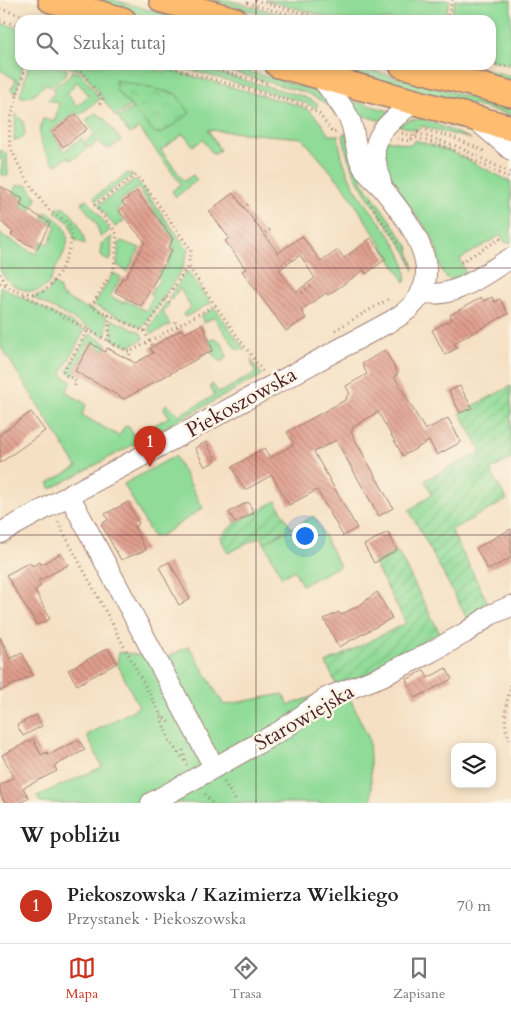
<!DOCTYPE html>
<html lang="pl">
<head>
<meta charset="utf-8">
<style>
	body { margin:0; font-family:Cardo,serif; background:#f2f2f2; color:#222 }
	.controls { position:absolute; right:15px; bottom:15px; display:grid; overflow:hidden; border-radius:10px; box-shadow:0 2px 8px #0003 }
	.controls button { width:45px; height:45px; display:grid; place-items:center; padding:0; border:0; border-bottom:1px solid #e0e0e0; background:#fff; color:#222; font:25px sans-serif }
	.you { position:absolute; left:304px; top:535px; width:18px; height:18px; margin:-12px; border:4px solid #fff; border-radius:50%; background:#1a73e8; box-shadow:0 0 0 8px #1a73e833 }
	.badge { display:grid; place-items:center; width:32px; height:32px; border-radius:50%; background:#c8321e; color:#fff; font-size:16px; font-weight:700 }
	.pin { position:absolute; translate:-50% -41px; filter:drop-shadow(0 1px 2px #0008) }
	.pin::after { content:''; position:absolute; top:26px; width:18px; height:15px; background:inherit; clip-path:polygon(0 0,100% 0,50% 100%) }
	.list { margin:0; padding:0; list-style:none }
	h2 { display:flex; justify-content:space-between; align-items:center; height:65px; margin:0; padding:0 20px; font-size:21px }
	h2 small { font-size:16px; font-weight:400; color:#767676 }
	.list li { display:grid; grid-template-columns:32px 1fr auto; gap:15px; align-items:center; box-sizing:border-box; height:75px; padding:0 20px; border-top:1px solid #e0e0e0 }
	.list b { display:block; font-size:19px; white-space:nowrap }
	.list p { margin:0; font-size:16px; white-space:nowrap; color:#767676 }
	.list em { font-size:16px; font-style:normal; color:#767676 }
	.icon { flex:none; width:28px; height:28px; fill:none; stroke:currentColor; stroke-width:2; stroke-linecap:round; stroke-linejoin:round }
	.map { position:relative; flex:none; width:511px; height:803px; overflow:hidden }
	.search { position:absolute; background:#fff; box-shadow:0 2px 8px #0003; left:15px; right:15px; top:15px; height:55px; display:flex; align-items:center; gap:12px; box-sizing:border-box; padding:0 18px; border-radius:15px; color:#767676; font-size:19px }
	.sheet { height:140px; background:#fff }
	nav { display:flex; justify-content:space-around; align-items:center; box-sizing:border-box; height:70px; border-top:1px solid #e0e0e0; background:#fff; font-size:14px; color:#767676 }
	nav a { display:grid; justify-items:center; gap:2px }
	nav .on { color:#c8321e }
	.map>svg:first-child { display:block }
</style>
</head>
<body>
<div class="map">
<svg width="511" height="803" viewBox="0 0 511 803">
	<defs>
		<pattern id="park-crowns" width="20" height="18" patternUnits="userSpaceOnUse" patternTransform="scale(1.25)"><rect width="20" height="18" fill="#8fdb97"/><path d="M2 6a3 3 0 1 1 6 0M12 15a3 3 0 1 1 6 0" fill="none" stroke="#7dbc82"/></pattern>
		<pattern id="garden-furrows" width="10" height="10" patternUnits="userSpaceOnUse" patternTransform="scale(1.25)"><rect width="10" height="10" fill="#8fdb97"/><path d="M-1 1l2-2M0 10L10 0M9 11l2-2" fill="none" stroke="#7dbc82"/></pattern>
		<pattern id="building-back-hatch" width="6" height="6" patternUnits="userSpaceOnUse" patternTransform="scale(1.25)"><rect width="6" height="6" fill="#e09e8c"/><path d="M-1 5l2 2M0 0l6 6M5-1l2 2" fill="none" stroke="#b88073"/></pattern>
	</defs>
	<rect width="100%" height="100%" fill="#fcf5e5"/>
	<filter id="ink" filterUnits="userSpaceOnUse"><feTurbulence type="fractalNoise" baseFrequency=".02" numOctaves="2"/><feDisplacementMap in="SourceGraphic" scale="10" xChannelSelector="R" yChannelSelector="G"/><feConvolveMatrix kernelMatrix="1 2 1 2 8 2 1 2 1" color-interpolation-filters="sRGB"/></filter>
	<filter id="wash" filterUnits="userSpaceOnUse"><feTurbulence type="fractalNoise" baseFrequency=".0096" numOctaves="4" result="noise"/><feDisplacementMap in="SourceGraphic" scale="20" xChannelSelector="R" yChannelSelector="G"/><feGaussianBlur stdDeviation="1.12" result="paint"/><feColorMatrix in="noise" values="0 0 0 0 0 0 0 0 0 0 0 0 0 0 0 0 0 1.4 0 .05"/><feComposite in="paint" operator="in"/></filter>
	<g filter="url(#wash)">
		<rect width="100%" height="100%" fill="#f5e0c3"/>
		<g fill="#8fdb97" stroke="#6c7d61" fill-rule="evenodd">
			<polygon points="87,0 114,0 186,20 159,20"/>
			<polygon points="211,0 228,0 301,20 282,20"/>
			<polygon points="265,0 450,0 444,20 339,20"/>
			<polygon points="455,0 511,0 511,65 491,60 491,20 450,20"/>
			<polygon points="0,23 20,28 20,65 23,65 16,94 11,89 16,80 0,70"/>
			<path d="M29 65H49L67 69 66 75 50 87 47 83C39 89 30 101 20 96Z"/>
			<path d="M62 65H143L165 72 166 69 297 105C314 111 319 120 329 135H338C340 154 345 169 354 186 368 212 413 252 405 282L345 188 302 138 208 130 220 150 213 154 203 140 193 146 183 134 161 150 184 181 193 175 197 180 176 197 172 191 181 184 139 128 130 134 118 118 132 108 159 134 117 91 130 106 116 117 83 71Z"/>
			<polygon points="172,65 189,65 302,96 318,104 316,108 300,101"/>
			<polygon points="208,65 225,65 307,88 324,96 336,116 327,104 307,93"/>
			<polygon points="322,65 350,65 511,108 511,115"/>
			<polygon points="450,65 469,65 511,76 511,81"/>
			<path d="M72 71 81 73 100 99 79 115 76 112 50 131 64 151 82 138 84 143 95 134 86 120 95 113 104 118 121 141 109 149 104 147 99 141 90 148 86 144 85 146 87 149 72 160 68 157 55 165C44 151 34 137 43 119L55 121 59 103 48 100 55 92 52 89 69 77ZM77 82 89 95 77 106 67 93 73 87 74 83Z"/>
			<polygon points="349,100 386,110 389,111 382,121 353,113"/>
			<polygon points="16,114 23,121 25,134 21,139 14,140"/>
			<polygon points="424,119 471,139 421,126 416,130 397,125 409,120"/>
			<path d="M347 133 363 182 408 246 414 270C411 265 410 258 407 253 382 214 348 181 343 134Z"/>
			<path d="M387 140 411 145 415 140 452 152 511 182V243L505 242 501 235 460 259 465 271 464 276 453 280 447 278C437 269 439 253 434 242 420 212 372 175 387 140Z"/>
			<polygon points="0,150 7,154 8,176 0,174 3,161 0,159"/>
			<polygon points="128,173 133,175 96,201 94,197"/>
			<polygon points="136,179 188,250 182,270 142,328 94,305 113,273 121,277 110,297 124,303 125,300 146,311 153,296 150,294 160,279 157,277 162,268 165,269 174,249 172,247 174,239 138,188 120,201 122,206 116,210 124,221 115,227 98,205"/>
			<polygon points="17,185 28,185 37,199 29,213 20,208 24,199 13,193"/>
			<polygon points="87,199 110,230 101,238 96,223 81,203"/>
			<path d="M61 207C73 210 84 233 85 244L75 240 70 223 55 212Z"/>
			<path d="M46 212C75 230 71 241 56 268 53 275 50 283 44 288 29 298 5 284 0 269 0 259 0 244 0 234L36 254 42 241 49 244 56 226 43 219Z"/>
			<polygon points="112,237 111,259 108,261 101,255 101,244"/>
			<polygon points="121,241 140,248 127,272 117,265 119,244"/>
			<polygon points="186,272 188,272 211,303 185,317 183,314 191,308 180,288 171,300 168,299"/>
			<polygon points="54,283 60,289 61,295 86,309 87,307 107,317 106,337 32,297 48,293"/>
			<polygon points="0,286 85,330 62,372 64,377 72,381 66,392 86,404 82,415 119,436 125,426 129,427 134,436 169,417 164,408 166,404 179,415 215,395 210,387 212,384 219,393 255,373 251,360 262,375 51,489 48,483 77,467 0,345"/>
			<polygon points="166,302 169,304 163,312 170,325 152,334 149,328"/>
			<polygon points="215,308 245,350 236,349 214,317 204,323 201,316"/>
			<polygon points="111,319 140,332 144,339 130,346 112,339"/>
			<polygon points="90,334 107,344 105,351 90,343 74,371 76,373 73,377 67,371"/>
			<polygon points="214,338 221,342 227,356 223,361 218,361 211,352 214,350 208,339"/>
			<polygon points="175,456 203,508 162,535 153,537 124,484"/>
			<polygon points="314,516 340,566 302,585 294,570 282,577 264,543"/>
			<polygon points="189,646 224,705 283,694 289,705 338,688 348,694 369,739 372,803 41,803 37,796 102,767 87,735 139,707 117,663 119,652 164,659"/>
		</g>
		<polygon fill="url(#park-crowns)" stroke="#6c7d61" points="115,80 176,94 190,113 162,133 155,133 117,91"/>
		<g fill="url(#garden-furrows)" stroke="#6c7d61">
			<polygon points="511,386 511,459 490,470 507,500 451,530 491,609 469,622 409,510 432,494 425,480 481,452 460,413"/>
			<polygon points="276,501 291,528 264,543 260,537 228,553 220,537 235,523"/>
			<polygon points="397,550 443,639 338,688 326,663 406,623 374,563"/>
		</g>
		<g id="blocks">
			<g fill="url(#building-back-hatch)" fill-rule="evenodd">
				<polygon points="76,114 87,129 63,147 52,132"/>
				<polygon points="0,186 23,199 20,205 50,223 37,249 11,235 13,232 0,221"/>
				<polygon points="137,191 173,239 168,248 172,250 141,306 115,292 123,277 125,279 145,242 119,211 125,206 122,202"/>
				<path d="M233 193 278 253 302 236 321 262 338 250 344 258 371 238 386 259 366 274 364 270 328 295 326 293 301 310 306 318 286 331 242 271 246 269 225 241 229 238 209 211ZM300 255 315 278 296 292 279 270Z"/>
				<polygon points="492,297 494,302 500,299 508,314 454,343 457,348 445,355 432,330 452,319 450,315 475,301 481,298 484,301"/>
				<polygon points="202,324 213,350 124,399 75,371 91,343 105,352 107,348 135,363 153,353 150,348 182,329 184,334"/>
				<polygon points="385,350 398,374 394,376 425,430 448,418 461,442 437,455 429,441 403,456 378,412 352,428 353,430 351,432 393,508 379,516 336,440 314,452 357,528 343,536 317,490 289,505 272,475 245,490 232,467 264,448 270,458 294,444 287,432 347,399 346,397 350,394 346,386 367,374 362,364"/>
				<polygon points="460,386 472,408 460,413 449,391"/>
				<polygon points="31,412 45,431 0,463 0,434"/>
				<polygon points="206,442 216,460 205,467 195,448"/>
				<polygon points="128,502 139,524 134,527 146,550 121,560 101,524 108,520 105,514"/>
				<polygon points="248,502 254,513 235,523 229,512"/>
				<polygon points="511,529 511,558 488,570 476,548"/>
				<polygon points="388,532 397,550 374,563 364,545"/>
				<polygon points="61,553 68,565 38,581 41,586 35,590 50,619 37,625 6,575 30,562 32,566 40,562 41,565"/>
				<polygon points="169,562 190,599 179,605 159,567"/>
				<polygon points="377,592 392,618 339,647 324,619 339,612 340,615 360,605"/>
				<polygon points="0,637 10,659 22,653 33,675 0,691"/>
				<polygon points="108,648 117,663 77,685 68,670"/>
				<polygon points="446,668 452,679 415,698 406,680 424,670 428,678"/>
				<polygon points="36,715 42,726 23,736 17,725"/>
				<polygon points="33,739 41,755 47,752 48,755 79,740 85,750 54,766 57,771 23,788 29,798 19,803 5,803 0,793 0,785 14,777 2,755"/>
			</g>
		</g>
	</g>
	<g filter="url(#ink)">
		<use href="#blocks" fill-opacity="0" stroke="#a08077" stroke-width="1"/>
		<g fill="none" stroke-linecap="round" stroke-linejoin="round">
			<defs>
				<g id="minor">
					<polyline points="475,119 511,150"/>
					<path d="M382 187C380 177 376 166 375 156 373 131 397 117 413 102"/>
					<path d="M421 292C453 301 485 273 511 258"/>
					<polyline points="69,495 214,767"/>
					<path d="M0 533 393 320C455 284 417 231 383 189 377 181 368 176 363 167 355 153 356 138 351 123 345 107 331 92 321 78"/>
					<polyline points="151,803 282,730 328,697 380,677 431,652 465,633 490,615 511,606"/>
				</g>
				<g id="major">
					<polyline points="51,0 123,20"/>
					<polyline points="162,0 235,20"/>
					<polyline points="278,65 511,128"/>
					<polyline points="402,65 511,94"/>
				</g>
			</defs>
			<use href="#minor" stroke="#a08077" stroke-width="22"/>
			<use href="#major" stroke="#a08077" stroke-width="28"/>
			<g stroke="#a08077" stroke-width="3" stroke-dasharray="1 4" stroke-linecap="butt">
				<polyline points="255,0 327,20"/>
				<polyline points="247,3 310,20"/>
				<polyline points="0,9 39,20"/>
				<polyline points="0,20 20,26"/>
				<polyline points="447,20 452,0"/>
				<polyline points="491,63 511,68"/>
				<polyline points="56,65 82,72 102,99 100,104"/>
				<polyline points="162,65 304,105 319,114 333,133 336,132"/>
				<polyline points="198,65 270,84"/>
				<polyline points="402,133 449,148 511,179"/>
				<polyline points="417,133 456,146 511,173"/>
				<polyline points="397,139 410,141 421,129 452,137 484,151"/>
				<polyline points="368,201 397,243"/>
				<polyline points="247,205 251,202"/>
				<polyline points="265,233 271,229"/>
				<polyline points="461,262 500,239 502,243"/>
				<polyline points="282,265 292,258"/>
				<polyline points="0,274 7,286"/>
				<path d="M0 283C13 289 24 296 39 293 55 290 77 243 70 228 67 220 57 216 50 211 38 199 13 160 10 143 6 122 21 86 26 65"/>
				<polyline points="302,293 312,285"/>
				<polyline points="24,295 88,330 64,371 65,374 75,380 75,386"/>
				<polyline points="165,299 170,302"/>
				<polyline points="109,315 91,307 114,268 117,234 95,205 137,175 191,250 188,266"/>
				<polyline points="175,322 179,330"/>
				<polyline points="88,330 130,352 215,305 263,372"/>
				<polyline points="335,330 390,298"/>
				<polyline points="144,331 152,345"/>
				<polyline points="109,341 109,315 144,331 188,266 215,305"/>
				<polyline points="110,350 114,344"/>
				<polyline points="129,360 130,352"/>
				<polyline points="58,522 159,712 169,740 187,765"/>
				<path d="M511 685C506 705 501 723 511 742"/>
				<polyline points="161,714 170,724"/>
				<polyline points="183,750 186,763"/>
				<polyline points="224,782 237,803"/>
				<polyline points="205,794 212,803"/>
			</g>
			<use href="#minor" stroke="#fff" stroke-width="20"/>
			<use href="#major" stroke="#fdbc6f" stroke-width="25"/>
		</g>
	</g>
	<path fill="none" stroke="#4a1f2b" stroke-width="1" stroke-opacity="0.55" d="M256 0V20M256 65V803M0 268H511M0 535H511"/>
	<g text-anchor="middle" stroke-width="5" stroke-linejoin="round" paint-order="stroke">
		<g font-size="21" fill="#4a1f2b" stroke="#fcf5e5">
			<text transform="translate(241 402) rotate(-29)" y="7">Piekoszowska</text>
			<text transform="translate(304 717) rotate(-30)" y="7">Starowiejska</text>
		</g>
	</g>
</svg>
<div class="controls">
<button><svg class="icon" aria-label="layers" viewBox="0 0 24 24"><path d="M12 4l9 5-9 5-9-5zM3 14l9 5 9-5"/></svg></button>
</div>
<div class="you"></div>
<div class="pin badge" style="left:150px;top:467px">1</div>
<div class="search"><svg class="icon" aria-label="search" viewBox="0 0 24 24"><circle cx="10" cy="10" r="6"/><path d="M15 15l6 6"/></svg>Szukaj tutaj</div>
</div>
<section class="sheet">
<h2>W pobliżu<small></small></h2>
<ul class="list">
<li><span class="badge">1</span><div><b>Piekoszowska / Kazimierza Wielkiego</b><p>Przystanek · Piekoszowska</p></div><em>70 m</em></li>
</ul>
</section>
<nav>
<a class="on"><svg class="icon" aria-label="map" viewBox="0 0 24 24"><path d="M3 6l6-2 6 2 6-2v14l-6 2-6-2-6 2zM9 4v14M15 6v14"/></svg>Mapa</a>
<a><svg class="icon" aria-label="directions" viewBox="0 0 24 24"><path d="M12 3l9 9-9 9-9-9zM9 14v-3h6M13 9l2 2-2 2"/></svg>Trasa</a>
<a><svg class="icon" aria-label="saved" viewBox="0 0 24 24"><path d="M7 4h10v16l-5-4-5 4z"/></svg>Zapisane</a>
</nav>
</body>
</html>
